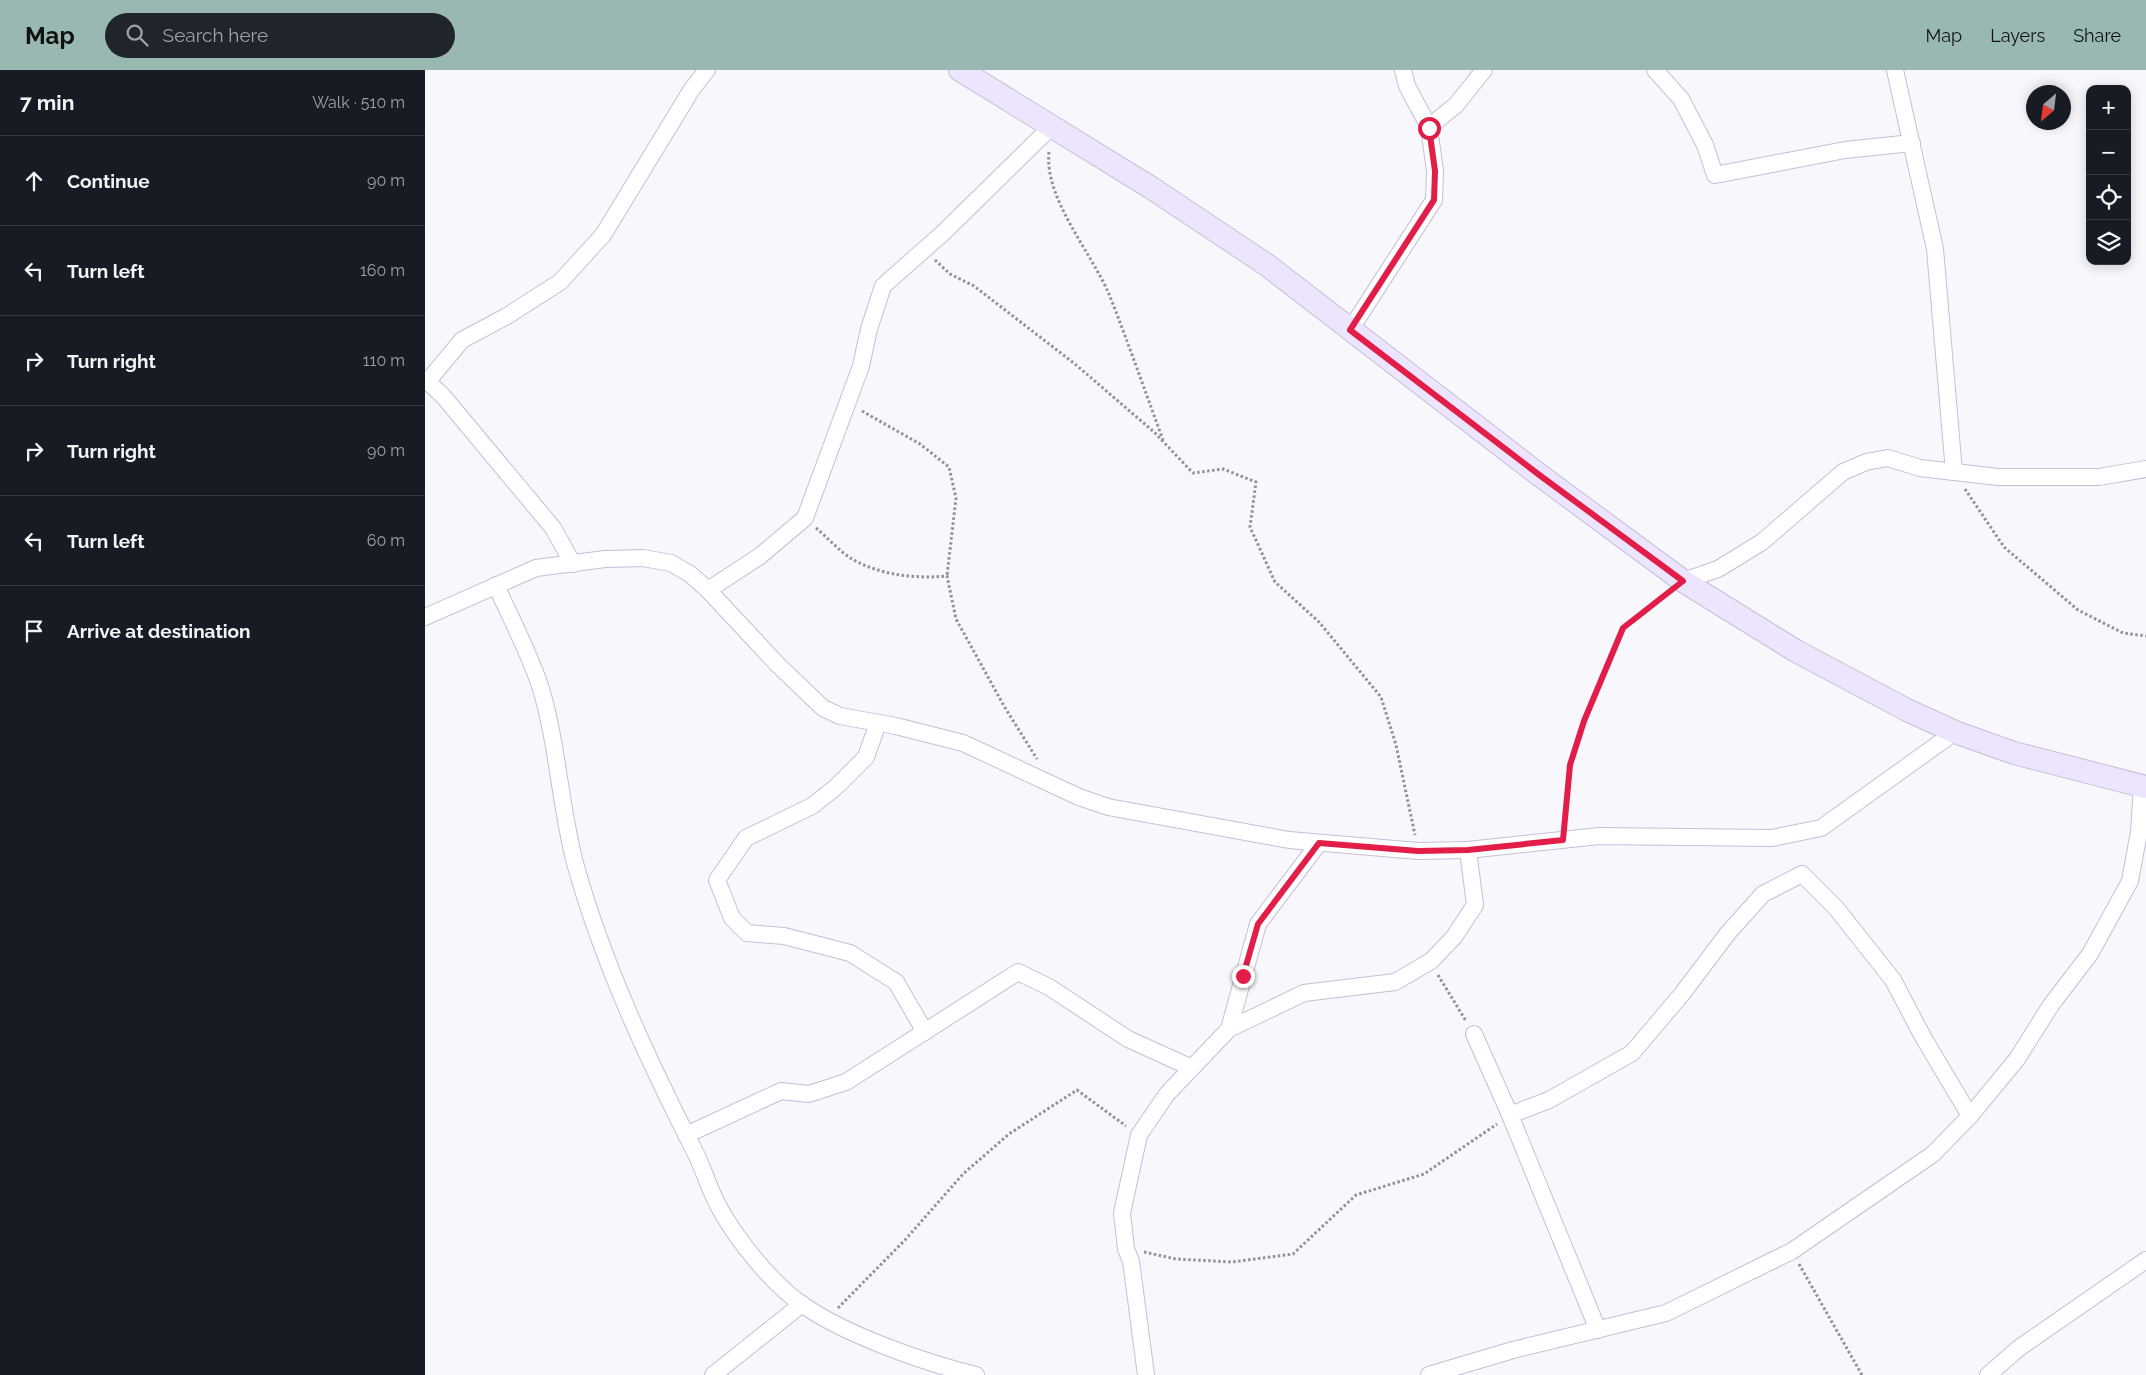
<!DOCTYPE html>
<html lang="en">
<head>
<meta charset="utf-8">
<style>
	body { margin:0; font-family:Raleway,sans-serif; background:#20242c; color:#f1f3f6 }
	.controls { position:absolute; right:15px; top:15px; display:grid; overflow:hidden; border-radius:10px; box-shadow:0 2px 12px #0003 }
	.controls button { width:45px; height:45px; display:grid; place-items:center; padding:0; border:0; border-bottom:1px solid #363941; background:#171b24; color:#f1f3f6; font:25px sans-serif }
	.compass { position:absolute; left:1601px; top:15px; width:45px; height:45px; border-radius:50%; background:#171b24; box-shadow:0 2px 12px #0003; rotate:208deg }
	.stop { position:absolute; width:15px; height:15px; margin:-11px; border:4px solid #e11d48; border-radius:50%; background:#fff }
	.stop.end { background:#e11d48; border-color:#fff; box-shadow:0 1px 5px #0008 }
	.list { margin:0; padding:0; list-style:none }
	h2 { display:flex; justify-content:space-between; align-items:center; height:65px; margin:0; padding:0 20px; font-size:21px }
	h2 small { font-size:16px; font-weight:400; color:#9ea1a6 }
	.list li { display:grid; grid-template-columns:32px 1fr auto; gap:15px; align-items:center; box-sizing:border-box; height:90px; padding:0 20px; border-top:1px solid #363941 }
	.list b { display:block; font-size:19px; white-space:nowrap }
	.list em { font-size:16px; font-style:normal; color:#9ea1a6 }
	.icon { flex:none; width:28px; height:28px; fill:none; stroke:currentColor; stroke-width:2; stroke-linecap:round; stroke-linejoin:round }
	.map { position:relative; flex:none; width:1721px; height:1305px; overflow:hidden }
	header { display:flex; align-items:center; gap:30px; box-sizing:border-box; height:70px; padding:0 25px; background:#99b8b2; color:#111 }
	header strong { font-size:24px }
	nav { display:flex; gap:28px; margin-inline-start:auto; font-size:18px }
	.search { width:350px; height:45px; background:#20242c; display:flex; align-items:center; gap:12px; box-sizing:border-box; padding:0 18px; border-radius:28px; color:#9ea1a6; font-size:19px }
	main { display:flex }
	aside { flex:1; background:#171b24 }
	.map>svg:first-child { display:block }
</style>
</head>
<body>
<header>
<strong>Map</strong>
<div class="search"><svg class="icon" aria-label="search" viewBox="0 0 24 24"><circle cx="10" cy="10" r="6"/><path d="M15 15l6 6"/></svg>Search here</div>
<nav><a>Map</a><a>Layers</a><a>Share</a></nav>
</header>
<main>
<aside>
<h2>7 min<small>Walk · 510 m</small></h2>
<ul class="list">
<li><svg class="icon" aria-label="ahead" viewBox="0 0 24 24"><path d="M12 20V5M6 11l6-6 6 6"/></svg><div><b>Continue</b></div><em>90 m</em></li>
<li><svg class="icon" aria-label="left" viewBox="0 0 24 24"><path d="M17 20v-9H6M10 6l-5 5 5 5"/></svg><div><b>Turn left</b></div><em>160 m</em></li>
<li><svg class="icon" aria-label="right" viewBox="0 0 24 24"><path d="M7 20v-9h11M14 6l5 5-5 5"/></svg><div><b>Turn right</b></div><em>110 m</em></li>
<li><svg class="icon" aria-label="right" viewBox="0 0 24 24"><path d="M7 20v-9h11M14 6l5 5-5 5"/></svg><div><b>Turn right</b></div><em>90 m</em></li>
<li><svg class="icon" aria-label="left" viewBox="0 0 24 24"><path d="M17 20v-9H6M10 6l-5 5 5 5"/></svg><div><b>Turn left</b></div><em>60 m</em></li>
<li><svg class="icon" aria-label="arrive" viewBox="0 0 24 24"><path d="M6 21V4h12l-3 4 3 4H6"/></svg><div><b>Arrive at destination</b></div></li>
</ul>
</aside>
<div class="map">
<svg width="1721" height="1305" viewBox="0 0 1721 1305">
	<rect width="100%" height="100%" fill="#f8f7fc"/>
	<g fill="none" stroke-linecap="round" stroke-linejoin="round">
		<defs>
			<g id="minor">
				<polyline points="1230,0 1256,29 1280,75 1290,105 1420,80 1487,73"/>
				<polyline points="1470,0 1510,179 1529,402"/>
				<polyline points="1004,57 1031,35 1059,0"/>
				<polyline points="925,260 1009,130 1010,101 1004,57 982,16 978,0"/>
				<polyline points="0,309 18,326 128,458 148,494"/>
				<polyline points="3,311 37,270 82,246 135,212 178,165 267,19 282,0"/>
				<polyline points="1258,511 1293,499 1337,472 1418,402 1441,392 1463,388 1495,398 1573,407 1674,407 1721,399"/>
				<path d="M71 515C86 549 105 584 116 619 133 676 135 736 150 793 177 891 223 990 269 1080 279 1099 284 1120 295 1139 313 1171 347 1214 378 1235 421 1265 500 1293 551 1305"/>
				<polyline points="283,520 335,486 380,448 436,296 444,259 458,216 518,163 627,56"/>
				<polyline points="0,547 111,498 180,489 218,488 246,493 265,504 283,520 352,594 398,638 415,646 471,656 538,673 654,727 683,737 864,770 993,781 1043,780 1174,766 1347,768 1396,758 1530,662"/>
				<polyline points="453,653 441,687 411,717 387,736 321,768 292,810 307,848 322,863 359,866 425,883 471,912 500,962"/>
				<polyline points="804,959 833,854 894,773"/>
				<polyline points="1049,964 1085,1045 1173,1260"/>
				<polyline points="1085,1045 1124,1030 1207,983 1257,924 1303,863 1338,824 1377,804 1411,838 1468,910 1498,967 1545,1046"/>
				<polyline points="261,1065 356,1021 384,1024 421,1012 593,902 624,917 703,969 767,998"/>
				<polyline points="288,1305 377,1234"/>
				<polyline points="721,1305 706,1191 701,1179 697,1143 714,1065 742,1024 804,959 879,923 970,912 1006,891 1029,867 1050,835 1043,780"/>
				<polyline points="1004,1305 1088,1280 1241,1243 1367,1181 1508,1084 1545,1046 1592,989 1626,935 1665,884 1705,811 1714,762 1717,716"/>
				<polyline points="1563,1305 1594,1278 1721,1190"/>
			</g>
			<polyline id="secondary" points="535,0 725,117 842,195 1113,404 1258,511 1371,581 1482,640 1530,662 1589,683 1721,717"/>
		</defs>
		<use href="#minor" stroke="#c6bed9" stroke-width="18"/>
		<use href="#secondary" stroke="#c6bed9" stroke-width="24"/>
		<g stroke="#939099" stroke-width="3" stroke-dasharray="2.5 2.5" stroke-linecap="butt">
			<path d="M624 82C619 128 666 182 684 224 703 272 720 321 738 370"/>
			<polyline points="510,190 525,204 549,216 650,294 729,362 768,403 798,399 831,412 825,457 850,512 894,552 956,627 971,675 990,765"/>
			<polyline points="437,341 495,374 524,397 531,428 522,506"/>
			<polyline points="1540,419 1579,477 1653,540 1698,563 1721,566"/>
			<path d="M391 458C402 467 414 481 427 489 455 505 490 509 522 506L531 549 579 636 612 689"/>
			<polyline points="1140,754 1145,695 1159,651 1198,558 1243,523"/>
			<polyline points="1013,905 1041,951"/>
			<polyline points="719,1182 751,1189 807,1192 868,1184 931,1125 999,1104 1072,1054"/>
			<polyline points="1374,1194 1437,1305"/>
			<polyline points="413,1238 480,1170 538,1104 584,1064 652,1020 701,1056"/>
		</g>
		<use href="#minor" stroke="#fff" stroke-width="16"/>
		<use href="#secondary" stroke="#ede5fd" stroke-width="22"/>
	</g>
	<g fill="none" stroke-linecap="round" stroke-linejoin="round">
		<polyline stroke="#e11d48" stroke-width="6" points="818,906 833,854 894,773 993,781 1043,780 1138,770 1145,695 1159,651 1198,558 1258,511 1113,404 925,260 1009,130 1010,101 1004,58"/>
	</g>
</svg>
<div class="controls">
<button>+</button>
<button>−</button>
<button><svg class="icon" aria-label="locate" viewBox="0 0 24 24"><circle cx="12" cy="12" r="6"/><path d="M12 2v4M12 18v4M2 12h4M18 12h4"/></svg></button>
<button><svg class="icon" aria-label="layers" viewBox="0 0 24 24"><path d="M12 4l9 5-9 5-9-5zM3 14l9 5 9-5"/></svg></button>
</div>
<svg class="compass" viewBox="-18 -18 36 36"><path d="M0-13l5 13h-10z" fill="#e53935"/><path d="M0 13l5-13h-10z" fill="#9ea1a6"/></svg>
<div class="stop" style="left:1004px;top:58px"></div>
<div class="stop end" style="left:818px;top:906px"></div>
</div>
</main>
</body>
</html>
